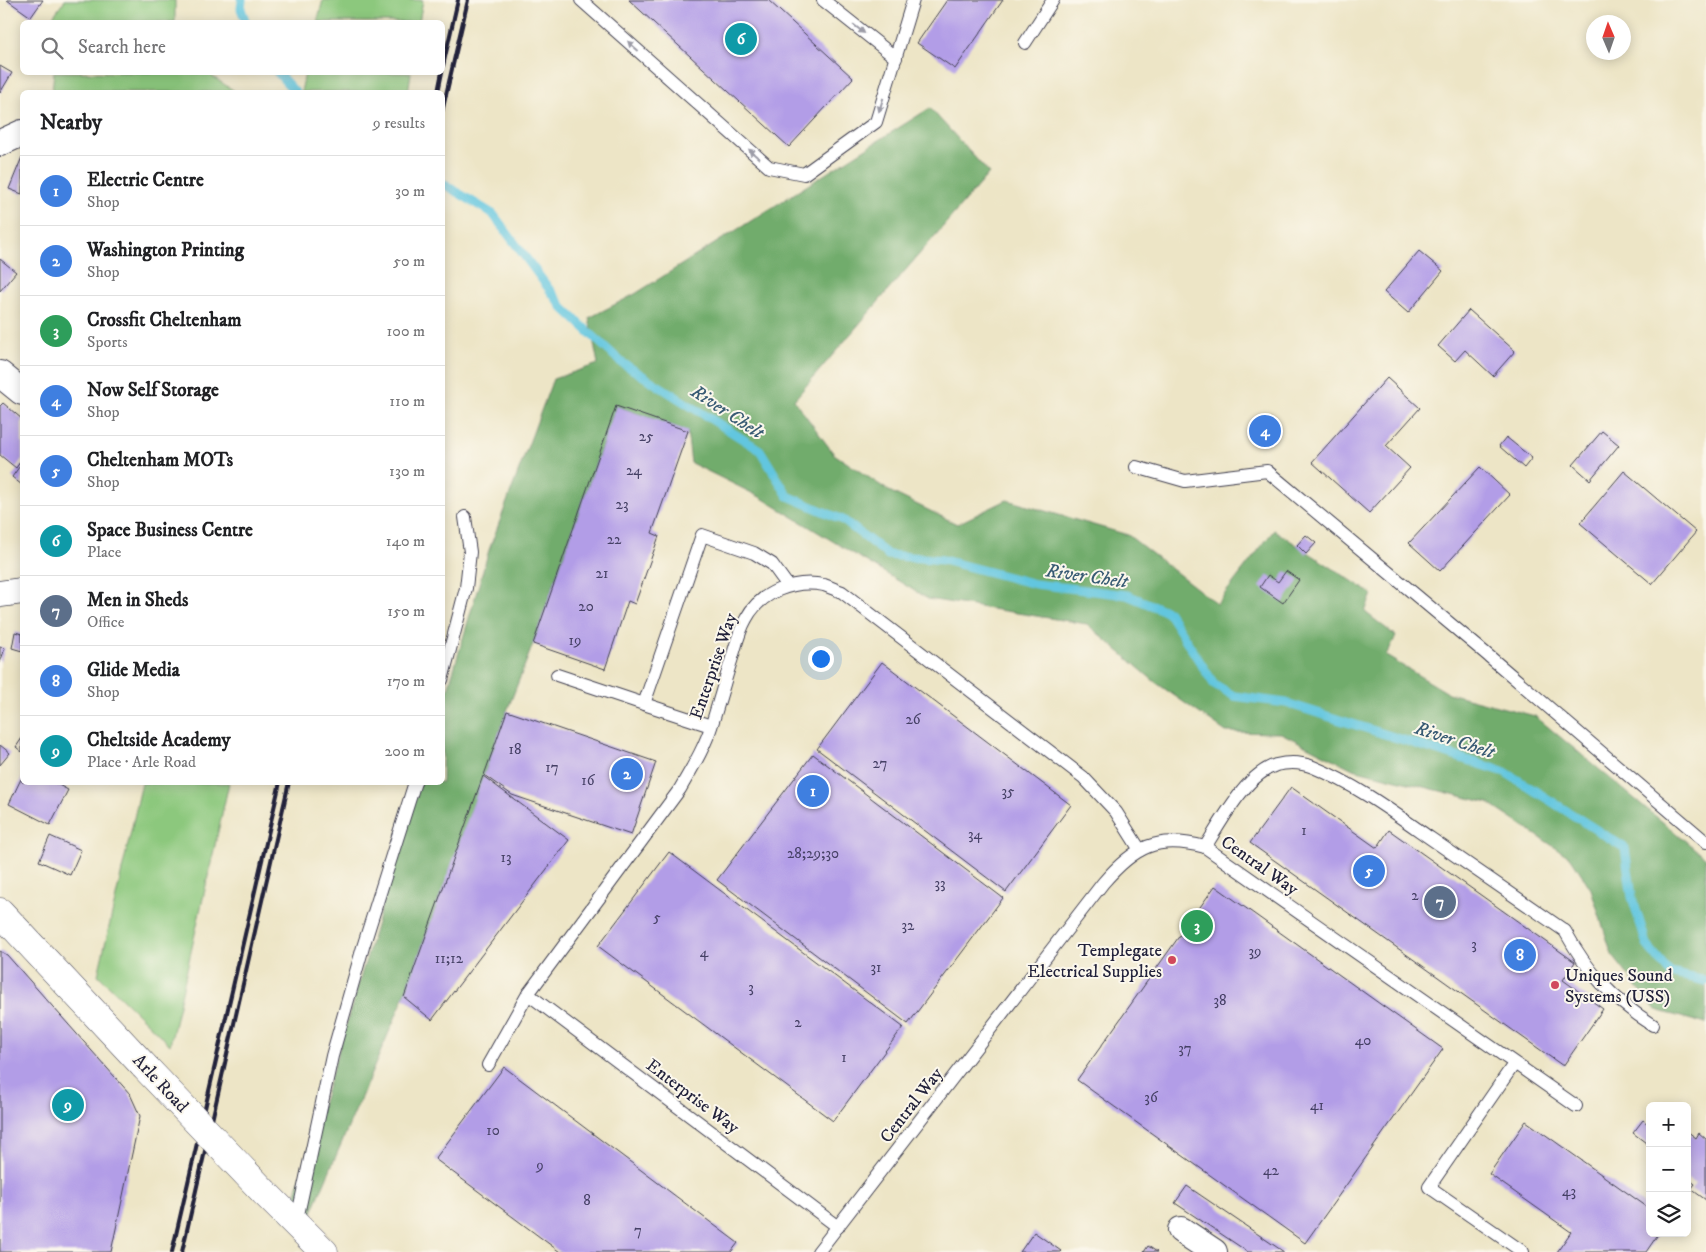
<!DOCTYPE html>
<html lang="en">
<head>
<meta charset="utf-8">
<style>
	body { margin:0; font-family:"IM FELL DW Pica",serif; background:#f6f6f6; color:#202124 }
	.controls { position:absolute; right:15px; bottom:15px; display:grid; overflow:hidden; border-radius:8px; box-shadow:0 2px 12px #0003 }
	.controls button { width:45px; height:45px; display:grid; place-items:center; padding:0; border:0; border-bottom:1px solid #e0e0e0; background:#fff; color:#202124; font:25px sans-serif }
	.compass { position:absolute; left:1586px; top:15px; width:45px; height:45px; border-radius:50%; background:#fff; box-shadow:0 2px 12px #0003; rotate:358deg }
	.you { position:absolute; left:820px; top:658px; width:18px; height:18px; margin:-12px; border:4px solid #fff; border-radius:50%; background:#1a73e8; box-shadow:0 0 0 8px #1a73e833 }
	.badge { display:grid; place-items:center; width:32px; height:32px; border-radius:50%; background:#d93025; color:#fff; font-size:16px; font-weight:700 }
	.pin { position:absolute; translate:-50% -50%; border:2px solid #fff; box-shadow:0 1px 5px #0006 }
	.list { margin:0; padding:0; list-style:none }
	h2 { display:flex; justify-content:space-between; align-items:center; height:65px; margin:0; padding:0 20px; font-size:21px }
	h2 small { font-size:16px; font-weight:400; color:#757577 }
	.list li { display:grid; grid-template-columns:32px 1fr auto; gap:15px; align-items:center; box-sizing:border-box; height:70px; padding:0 20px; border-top:1px solid #e0e0e0 }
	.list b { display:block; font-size:19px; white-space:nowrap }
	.list p { margin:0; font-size:16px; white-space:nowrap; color:#757577 }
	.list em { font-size:16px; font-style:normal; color:#757577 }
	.icon { flex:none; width:28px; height:28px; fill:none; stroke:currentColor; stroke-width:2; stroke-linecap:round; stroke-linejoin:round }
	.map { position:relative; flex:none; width:1706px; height:1252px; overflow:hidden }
	.search { position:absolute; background:#fff; box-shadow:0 2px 12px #0003; left:20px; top:20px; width:425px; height:55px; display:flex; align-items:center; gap:12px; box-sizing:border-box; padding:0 18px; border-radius:8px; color:#757577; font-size:19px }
	.panel { position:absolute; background:#fff; box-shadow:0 2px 12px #0003; left:20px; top:90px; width:425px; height:695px; border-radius:8px }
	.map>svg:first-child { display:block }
</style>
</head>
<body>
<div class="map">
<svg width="1706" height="1252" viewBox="0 0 1706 1252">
	<rect width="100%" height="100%" fill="#fbf7ec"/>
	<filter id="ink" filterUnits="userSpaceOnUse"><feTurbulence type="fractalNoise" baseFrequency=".02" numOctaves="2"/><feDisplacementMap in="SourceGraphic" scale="10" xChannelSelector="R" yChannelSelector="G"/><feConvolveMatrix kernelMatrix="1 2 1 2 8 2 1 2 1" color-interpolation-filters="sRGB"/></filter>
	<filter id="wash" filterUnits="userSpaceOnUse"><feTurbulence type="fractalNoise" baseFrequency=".0096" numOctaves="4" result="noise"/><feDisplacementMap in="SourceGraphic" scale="20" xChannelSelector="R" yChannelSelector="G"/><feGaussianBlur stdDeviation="1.12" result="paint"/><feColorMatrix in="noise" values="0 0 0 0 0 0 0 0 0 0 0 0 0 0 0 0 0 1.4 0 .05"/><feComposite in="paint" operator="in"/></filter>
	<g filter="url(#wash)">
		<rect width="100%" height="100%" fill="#ede5c6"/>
		<g fill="#8cc87d" stroke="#57755c">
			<polygon points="65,0 175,0 175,22 49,22"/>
			<polygon points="323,0 423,0 419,22 317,22"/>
			<polygon points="54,72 209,73 213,77 236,92 52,92"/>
			<polygon points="305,73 305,72 411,73 408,92 301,92"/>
			<polygon points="142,783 229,783 170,1045 98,975"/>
		</g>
		<polygon fill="#71ac6c" stroke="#4a6754" points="930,108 989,173 794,400 834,454 889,491 957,524 1007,500 1128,535 1217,604 1274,530 1372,594 1365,612 1396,636 1386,656 1448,693 1535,716 1706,858 1706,1024 1656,1010 1612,955 1591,889 1571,858 1488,803 1353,769 1281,733 1226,732 1155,682 1087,624 928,599 760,497 691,463 687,431 616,406 533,644 507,711 404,997 309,1219 295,1195 419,783 442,782 443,706 489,550 553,379 598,364 589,318 635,294"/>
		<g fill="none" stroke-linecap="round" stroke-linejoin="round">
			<g stroke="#62c6df" stroke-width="9">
				<polyline points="242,0 241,9 246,22"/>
				<polyline points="277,72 295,92"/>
				<polyline points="442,183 493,214 564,309 621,362 760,450 788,496 843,520 888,555 943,560 1035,584 1127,595 1168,612 1214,684 1234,696 1286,703 1505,772 1625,848 1632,897 1647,945 1670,973 1706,981"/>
			</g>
		</g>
		<g id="blocks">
			<g fill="#b29de7">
				<polygon points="7,0 43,0 31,17"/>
				<polygon points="629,0 768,0 853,78 789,147"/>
				<polygon points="947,0 1003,0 955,69 917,43"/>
				<polygon points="0,66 12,73 0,93"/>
				<polygon points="22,157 22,194 9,189"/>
				<polygon points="1419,251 1443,271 1408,313 1384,292"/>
				<polygon points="0,259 16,272 0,291"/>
				<polygon points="1469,310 1515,351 1493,376 1465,350 1455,361 1438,346"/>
				<polygon points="1387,378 1420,408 1386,446 1410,468 1369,513 1312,462"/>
				<polygon points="3,403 22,419 22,459 16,468 0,455 0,406"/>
				<polygon points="616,406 688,431 652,533 659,536 635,604 628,601 605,669 533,644"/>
				<polygon points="1602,431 1619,445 1590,480 1573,465"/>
				<polygon points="1506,437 1532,458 1524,468 1499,446"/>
				<polygon points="22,463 22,485 12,477"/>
				<polygon points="1480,467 1510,495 1440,571 1409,543"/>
				<polygon points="1624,471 1696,532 1652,584 1580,523"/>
				<polygon points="1306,535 1316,543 1306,554 1297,545"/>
				<polygon points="1286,571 1299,580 1283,603 1260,587 1268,575 1278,582"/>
				<polygon points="15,632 22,634 22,651 12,648"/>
				<polygon points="0,647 5,648 0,663"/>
				<polygon points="882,662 1071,805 1006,892 817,749"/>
				<polygon points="507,711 656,762 631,835 512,795 484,775"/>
				<polygon points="22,738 22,752 16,747"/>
				<polygon points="0,745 10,753 0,765"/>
				<polygon points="813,754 1003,898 908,1024 717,880"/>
				<polygon points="483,776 569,840 432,1020 404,997"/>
				<polygon points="22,777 22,782 53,782 68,790 50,825 9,804"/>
				<polygon points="1291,787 1377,848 1389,830 1575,962 1563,980 1603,1009 1563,1066 1250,843"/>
				<polygon points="50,836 81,850 70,875 39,861"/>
				<polygon points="669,852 903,1027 833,1121 598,946"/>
				<polygon points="1215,886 1443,1049 1305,1243 1077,1080"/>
				<polygon points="0,951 7,955 130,1094 140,1116 111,1252 0,1252"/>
				<polygon points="504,1067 738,1243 731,1252 560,1252 435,1159"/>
				<polygon points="1643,1120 1650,1126 1650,1146 1633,1133"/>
				<polygon points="1526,1121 1650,1209 1650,1233 1659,1233 1646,1252 1557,1252 1571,1232 1489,1174"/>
				<polygon points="1687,1131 1696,1138 1699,1133 1706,1139 1706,1200 1691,1189 1695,1184 1687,1178"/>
				<polygon points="1187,1186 1284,1252 1248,1252 1175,1203"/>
				<polygon points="1034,1232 1061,1251 1060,1252 1020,1252"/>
				<polygon points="1148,1246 1157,1252 1144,1252"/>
			</g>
		</g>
	</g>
	<g filter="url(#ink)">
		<use href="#blocks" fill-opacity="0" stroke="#403f50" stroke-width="1"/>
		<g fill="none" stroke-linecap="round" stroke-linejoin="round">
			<defs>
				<g id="lane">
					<polyline points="581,0 769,167 804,174 876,122 913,0"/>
					<polyline points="823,0 896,58"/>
					<polyline points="1025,43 1053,0"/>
					<polyline points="1136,467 1185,481 1267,471 1484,652 1706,842"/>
					<polyline points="557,675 644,704"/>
					<polyline points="442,680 466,588 470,552 465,517"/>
					<polyline points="711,726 644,704 702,535 754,553 772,564 788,586"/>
					<path d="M1205 847C1222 821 1245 775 1276 765 1288 762 1301 762 1313 767 1355 784 1393 812 1430 838 1475 869 1520 900 1565 931 1588 973 1612 999 1653 1025"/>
					<polyline points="1514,1064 1429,1187 1523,1252"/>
					<polyline points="488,1065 528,994"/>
					<polyline points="296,1224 332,1056 363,947 415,782"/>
					<path d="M838 1227 528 994 680 789C692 768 705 747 712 724 719 702 725 680 732 658 736 645 739 631 746 619 760 592 794 579 824 585 830 587 836 590 842 592L1083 777 1116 812 1140 850"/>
					<path d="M818 1252 1103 883C1134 847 1157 834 1205 847L1576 1106"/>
				</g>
				<g id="street">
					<polyline points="0,143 22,133"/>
					<polyline points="0,374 22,392"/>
					<polyline points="0,594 22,591"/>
					<polyline points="1181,1230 1214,1252"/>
				</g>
				<g id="secondary">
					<polyline points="0,912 144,1066"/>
					<polyline points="264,1192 324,1252"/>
				</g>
			</defs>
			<use href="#lane" stroke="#403f50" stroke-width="14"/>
			<use href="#street" stroke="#403f50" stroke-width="28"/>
			<use href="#secondary" stroke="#403f50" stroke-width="29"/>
			<use href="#lane" stroke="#fff" stroke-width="12"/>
			<use href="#street" stroke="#fff" stroke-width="26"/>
			<use href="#secondary" stroke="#fff" stroke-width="28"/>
			<g stroke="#22223b" stroke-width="4">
				<polyline points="442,70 458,0"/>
				<polyline points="438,92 442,72"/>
				<polyline points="442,112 468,0"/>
				<polyline points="172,1252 280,782"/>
				<polyline points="182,1252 289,782"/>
			</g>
			<defs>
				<polyline id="secondary-bridge" points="144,1066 264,1192"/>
			</defs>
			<use href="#secondary-bridge" stroke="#403f50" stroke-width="29" stroke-linecap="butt"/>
			<use href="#secondary-bridge" stroke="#fff" stroke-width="28"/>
		</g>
		<defs><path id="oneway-solid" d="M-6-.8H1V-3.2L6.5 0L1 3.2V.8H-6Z" transform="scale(1.25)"/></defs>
		<g fill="#9c9ca7">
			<use href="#oneway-solid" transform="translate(859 29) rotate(38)"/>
			<use href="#oneway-solid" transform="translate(633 46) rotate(-138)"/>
			<use href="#oneway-solid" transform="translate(881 105) rotate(108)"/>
			<use href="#oneway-solid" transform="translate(754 154) rotate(-138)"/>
		</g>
	</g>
	<g fill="#d1495b" stroke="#fbf7ec" stroke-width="2">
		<circle cx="1172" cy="960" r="5"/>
		<circle cx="1555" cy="985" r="5"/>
	</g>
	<g text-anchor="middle" stroke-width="4" stroke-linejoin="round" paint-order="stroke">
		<g font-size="15" fill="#464166">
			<text x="646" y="441">25</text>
			<text x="634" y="475">24</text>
			<text x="622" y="509">23</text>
			<text x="614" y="544">22</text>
			<text x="602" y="578">21</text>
			<text x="586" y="611">20</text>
			<text x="575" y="645">19</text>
			<text x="913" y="724">26</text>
			<text x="515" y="754">18</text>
			<text x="880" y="768">27</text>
			<text x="552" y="772">17</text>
			<text x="588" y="785">16</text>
			<text x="1008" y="796">35</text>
			<text x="1304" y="835">1</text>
			<text x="975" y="839">34</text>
			<text x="813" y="858">28;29;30</text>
			<text x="506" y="862">13</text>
			<text x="940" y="888">33</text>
			<text x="1415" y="900">2</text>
			<text x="657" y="922">5</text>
			<text x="908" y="930">32</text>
			<text x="1474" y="949">3</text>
			<text x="1255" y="956">39</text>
			<text x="704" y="957">4</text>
			<text x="449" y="963">11;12</text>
			<text x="876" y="972">31</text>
			<text x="751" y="992">3</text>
			<text x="1220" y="1005">38</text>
			<text x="798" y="1027">2</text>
			<text x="1363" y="1045">40</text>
			<text x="1185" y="1053">37</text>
			<text x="844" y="1062">1</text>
			<text x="1151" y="1102">36</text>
			<text x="1317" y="1110">41</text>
			<text x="493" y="1135">10</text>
			<text x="540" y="1170">9</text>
			<text x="1271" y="1175">42</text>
			<text x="1569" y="1196">43</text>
			<text x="587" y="1205">8</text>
			<text x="638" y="1235">7</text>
		</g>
		<g font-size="18" fill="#22223b" stroke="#fbf7ec">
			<text transform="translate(713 666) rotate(-71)" y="6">Enterprise Way</text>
			<text transform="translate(1260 865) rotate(35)" y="6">Central Way</text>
			<text transform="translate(161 1083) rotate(47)" y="6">Arle Road</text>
			<text transform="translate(693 1096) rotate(37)" y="6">Enterprise Way</text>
			<text transform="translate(911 1105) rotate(-52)" y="6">Central Way</text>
		</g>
		<g font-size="18" fill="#22223b" stroke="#fbf7ec" text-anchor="end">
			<text x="1162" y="956">Templegate<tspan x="1162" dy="21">Electrical Supplies</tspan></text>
			<text x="1565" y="981" text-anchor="start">Uniques Sound<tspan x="1565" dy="21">Systems (USS)</tspan></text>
		</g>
		<g font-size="19" font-style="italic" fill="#385b74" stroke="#fbf7ec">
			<text transform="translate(728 411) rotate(33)" y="7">River Chelt</text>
			<text transform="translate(1087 575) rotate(8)" y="7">River Chelt</text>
			<text transform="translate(1455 739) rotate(18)" y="7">River Chelt</text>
		</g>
	</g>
</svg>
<div class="controls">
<button>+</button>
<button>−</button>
<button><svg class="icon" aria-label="layers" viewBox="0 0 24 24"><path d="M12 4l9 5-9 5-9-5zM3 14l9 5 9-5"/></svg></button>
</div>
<svg class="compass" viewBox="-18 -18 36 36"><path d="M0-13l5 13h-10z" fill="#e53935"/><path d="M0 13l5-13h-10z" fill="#757577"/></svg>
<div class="you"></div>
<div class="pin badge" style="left:813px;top:791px;background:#3f7fe0">1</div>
<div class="pin badge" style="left:627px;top:774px;background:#3f7fe0">2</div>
<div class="pin badge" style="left:1197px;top:926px;background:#2e9e5b">3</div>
<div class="pin badge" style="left:1265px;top:431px;background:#3f7fe0">4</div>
<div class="pin badge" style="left:1369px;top:871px;background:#3f7fe0">5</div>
<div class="pin badge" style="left:741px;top:39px;background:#0f9aa8">6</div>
<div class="pin badge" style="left:1440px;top:902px;background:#5c6f8a">7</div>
<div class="pin badge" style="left:1520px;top:955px;background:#3f7fe0">8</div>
<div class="pin badge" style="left:68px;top:1105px;background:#0f9aa8">9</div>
<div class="search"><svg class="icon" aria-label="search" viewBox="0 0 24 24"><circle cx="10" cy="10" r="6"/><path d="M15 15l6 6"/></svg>Search here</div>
<section class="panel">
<h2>Nearby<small>9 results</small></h2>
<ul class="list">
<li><span class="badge" style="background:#3f7fe0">1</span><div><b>Electric Centre</b><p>Shop</p></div><em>30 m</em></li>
<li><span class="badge" style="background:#3f7fe0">2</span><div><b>Washington Printing</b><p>Shop</p></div><em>50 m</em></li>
<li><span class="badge" style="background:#2e9e5b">3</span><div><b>Crossfit Cheltenham</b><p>Sports</p></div><em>100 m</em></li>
<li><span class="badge" style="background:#3f7fe0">4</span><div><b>Now Self Storage</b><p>Shop</p></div><em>110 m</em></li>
<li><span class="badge" style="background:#3f7fe0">5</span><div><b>Cheltenham MOTs</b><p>Shop</p></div><em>130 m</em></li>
<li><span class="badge" style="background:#0f9aa8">6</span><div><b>Space Business Centre</b><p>Place</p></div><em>140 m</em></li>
<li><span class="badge" style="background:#5c6f8a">7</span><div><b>Men in Sheds</b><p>Office</p></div><em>150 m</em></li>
<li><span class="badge" style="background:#3f7fe0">8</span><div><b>Glide Media</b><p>Shop</p></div><em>170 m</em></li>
<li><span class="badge" style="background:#0f9aa8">9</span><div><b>Cheltside Academy</b><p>Place · Arle Road</p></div><em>200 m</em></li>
</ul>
</section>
</div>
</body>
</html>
